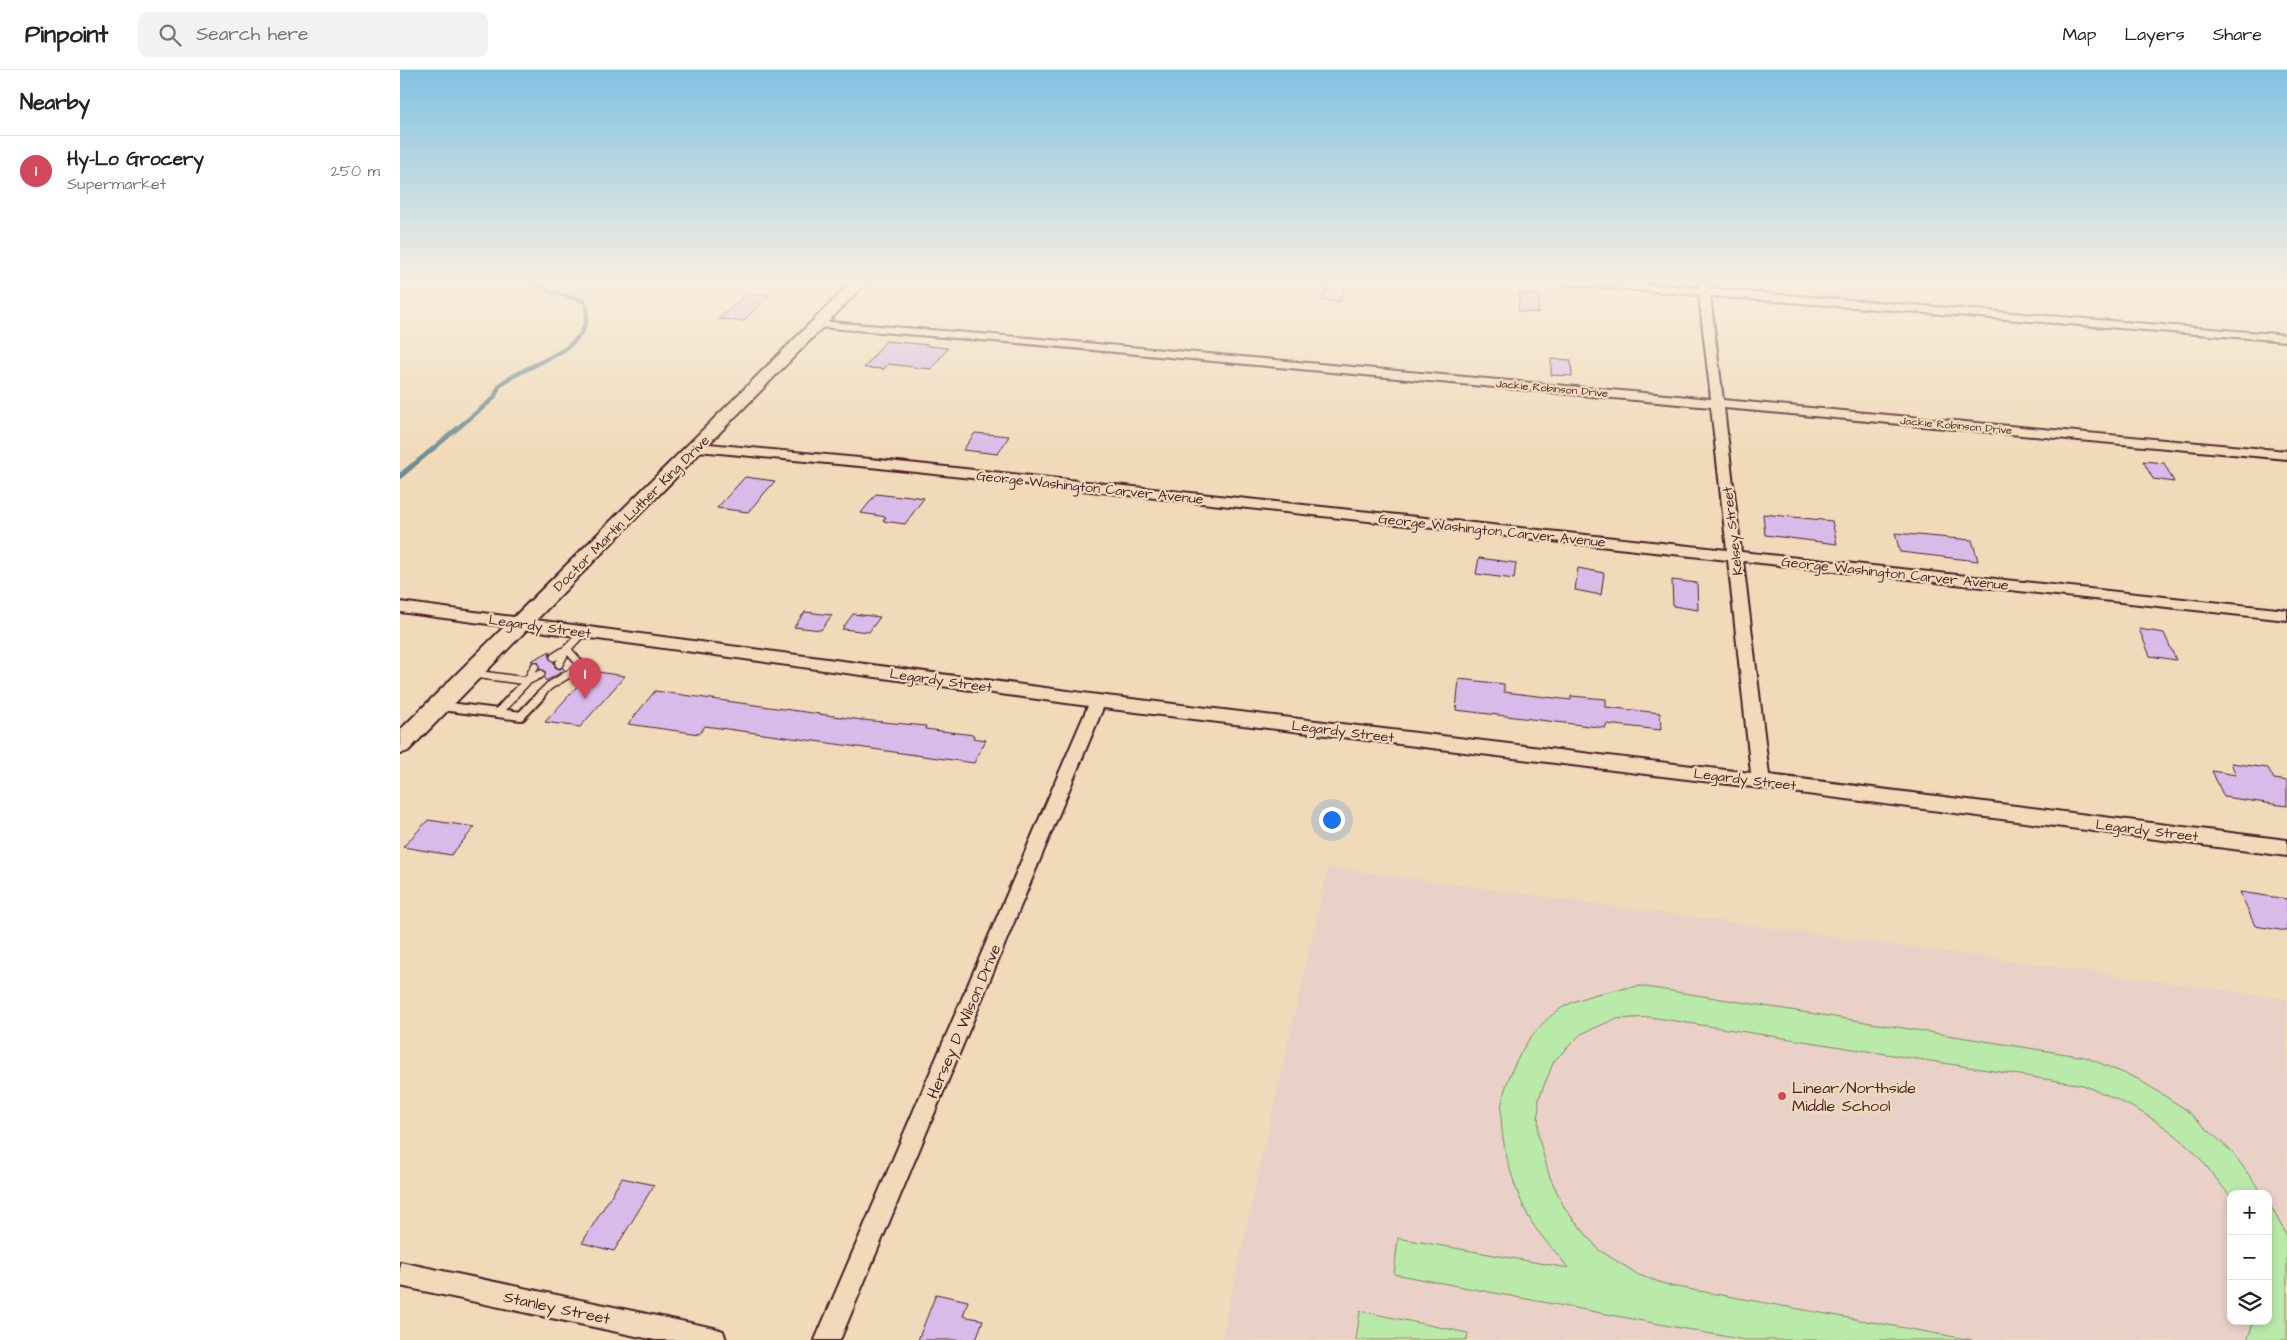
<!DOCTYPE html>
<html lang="en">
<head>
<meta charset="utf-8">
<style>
	body { margin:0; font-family:"Architects Daughter",sans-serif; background:#f2f2f2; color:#222 }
	.controls { position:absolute; right:15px; bottom:15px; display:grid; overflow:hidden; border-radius:10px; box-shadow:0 2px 8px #0003 }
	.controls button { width:45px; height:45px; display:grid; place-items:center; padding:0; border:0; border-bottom:1px solid #e0e0e0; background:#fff; color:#222; font:25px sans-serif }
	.you { position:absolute; left:931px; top:749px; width:18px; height:18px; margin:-12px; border:4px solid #fff; border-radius:50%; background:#1a73e8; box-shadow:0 0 0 8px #1a73e833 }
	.badge { display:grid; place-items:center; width:32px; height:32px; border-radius:50%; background:#d1495b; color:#fff; font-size:16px; font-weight:700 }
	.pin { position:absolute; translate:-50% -41px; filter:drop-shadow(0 1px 2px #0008) }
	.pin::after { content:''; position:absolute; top:26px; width:18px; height:15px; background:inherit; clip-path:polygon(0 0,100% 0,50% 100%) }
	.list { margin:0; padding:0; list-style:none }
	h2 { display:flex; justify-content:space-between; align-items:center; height:65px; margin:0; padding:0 20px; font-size:21px }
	h2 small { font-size:16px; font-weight:400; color:#767676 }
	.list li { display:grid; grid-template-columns:32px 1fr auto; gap:15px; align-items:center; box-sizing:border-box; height:70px; padding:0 20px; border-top:1px solid #e0e0e0 }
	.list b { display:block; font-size:19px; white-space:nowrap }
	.list p { margin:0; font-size:16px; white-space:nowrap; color:#767676 }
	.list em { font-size:16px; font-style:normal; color:#767676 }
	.icon { flex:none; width:28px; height:28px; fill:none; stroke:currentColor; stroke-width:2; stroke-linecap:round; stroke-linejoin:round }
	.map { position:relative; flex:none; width:1887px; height:1270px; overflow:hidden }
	header { display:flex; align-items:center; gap:30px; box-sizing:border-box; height:70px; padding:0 25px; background:#fff; border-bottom:1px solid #e0e0e0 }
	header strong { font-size:24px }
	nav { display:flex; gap:28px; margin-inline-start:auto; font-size:18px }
	.search { width:350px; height:45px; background:#f2f2f2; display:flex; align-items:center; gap:12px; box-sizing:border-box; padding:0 18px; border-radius:10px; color:#767676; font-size:19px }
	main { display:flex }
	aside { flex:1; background:#fff }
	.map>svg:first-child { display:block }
</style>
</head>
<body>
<header>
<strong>Pinpoint</strong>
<div class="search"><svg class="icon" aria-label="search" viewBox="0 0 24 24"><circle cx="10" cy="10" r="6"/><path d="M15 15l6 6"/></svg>Search here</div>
<nav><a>Map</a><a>Layers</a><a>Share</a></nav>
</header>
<main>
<aside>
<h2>Nearby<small></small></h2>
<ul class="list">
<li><span class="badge">1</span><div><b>Hy-Lo Grocery</b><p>Supermarket</p></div><em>250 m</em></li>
</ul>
</aside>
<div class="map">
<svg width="1887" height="1270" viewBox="0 0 1887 1270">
	<rect width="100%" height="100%" fill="#f0dab9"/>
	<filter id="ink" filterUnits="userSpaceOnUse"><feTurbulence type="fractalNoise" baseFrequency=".02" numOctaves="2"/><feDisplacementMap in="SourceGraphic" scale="10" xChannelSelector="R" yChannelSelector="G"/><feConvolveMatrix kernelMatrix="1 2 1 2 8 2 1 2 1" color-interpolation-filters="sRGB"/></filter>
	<g filter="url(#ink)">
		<path fill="#e9d1c7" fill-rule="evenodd" d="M928 797 1887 929V1270H821ZM1831 1124H1868V1251H1831Z"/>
		<g fill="#b9eaa9" stroke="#82846a">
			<path d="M1240 916 1685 987 1738 1009 1785 1039 1832 1082 1863 1124H1831V1127C1819 1113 1809 1099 1797 1085 1766 1052 1724 1031 1683 1015L1250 947 1215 949 1181 964 1154 991 1139 1028 1138 1065 1149 1105 1165 1139 1199 1180 1239 1205 1271 1216 1572 1270H1344L994 1204 998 1168 1168 1198C1157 1182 1141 1168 1131 1151 1114 1122 1095 1060 1103 1027 1108 1006 1118 985 1130 968 1139 957 1150 945 1163 937 1187 924 1213 920 1240 916Z"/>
			<polygon points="1868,1131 1887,1166 1887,1270 1847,1270 1854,1251 1868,1251"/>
			<polygon points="960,1241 1068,1263 1067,1270 956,1270"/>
		</g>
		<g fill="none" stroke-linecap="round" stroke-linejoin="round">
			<path stroke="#6d8d95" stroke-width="4.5" d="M11 397 94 328C96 324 98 317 101 314 128 292 202 279 184 231L148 221 129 211"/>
			<polyline stroke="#6d8d95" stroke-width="5.5" points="0,406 12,396"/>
		</g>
		<g fill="#d8bbe9" stroke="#4a1f2b">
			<polygon points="929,211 946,211 940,232 922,230"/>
			<polygon points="1120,223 1139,225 1138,243 1118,241"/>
			<polygon points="346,224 369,225 343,251 319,249"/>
			<polygon points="486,271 529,275 528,276 548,278 531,299 488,294 484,299 464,298"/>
			<polygon points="1151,289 1171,290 1172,306 1151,305"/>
			<polygon points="575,363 609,366 598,384 563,380"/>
			<polygon points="1743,391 1764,393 1774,412 1753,409"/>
			<polygon points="345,407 375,411 348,442 317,438"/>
			<polygon points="476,424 501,427 503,425 524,428 505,454 483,451 486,447 461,443"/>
			<polygon points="1363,444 1432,451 1437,474 1365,465"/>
			<polygon points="1495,463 1572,470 1578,491 1500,482"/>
			<polygon points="1079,488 1116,493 1114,509 1076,504"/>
			<polygon points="1178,498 1204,503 1201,525 1175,520"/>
			<polygon points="1272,510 1297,513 1298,540 1273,536"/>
			<polygon points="405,542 432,545 421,560 394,557"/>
			<polygon points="453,544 480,547 469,562 442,559"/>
			<polygon points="1739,559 1764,563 1776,590 1750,586"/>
			<polygon points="150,581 149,588 154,592 155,597 159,599 163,598 165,600 146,611 144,608 145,601 139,599 138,592 131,591"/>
			<polygon points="191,601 225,606 180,657 145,652"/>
			<polygon points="1059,609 1104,614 1104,622 1171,630 1171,626 1206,629 1206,637 1260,643 1261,660 1206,654 1206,658 1056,640"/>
			<polygon points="255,621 462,650 526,656 525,659 574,665 573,668 586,670 574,693 305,656 299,664 228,654"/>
			<polygon points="1831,693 1868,698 1874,709 1887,711 1887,736 1824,727 1812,701 1836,705"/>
			<polygon points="28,750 75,757 51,785 3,777"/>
			<polygon points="1840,822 1887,829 1887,861 1855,856"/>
			<polygon points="222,1108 254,1115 214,1181 182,1173"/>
			<polygon points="536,1224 568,1231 563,1246 583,1250 576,1270 518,1270"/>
		</g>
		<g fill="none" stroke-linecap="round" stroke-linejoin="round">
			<defs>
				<g id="service-far1">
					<polyline points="159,594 167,579 183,562"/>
					<polyline points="74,604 127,611 112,627"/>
					<polyline points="127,611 135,596"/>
					<polyline points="127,611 141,604"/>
					<polyline points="138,627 149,616 182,596 167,579 154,587"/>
				</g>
				<g id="service">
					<polyline points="41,636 98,643 113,626"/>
					<polyline points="98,643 121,646 140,626"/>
				</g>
				<g id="minor">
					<polygon points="1158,211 1201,211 1298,218 1299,211 1307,211 1309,219 1887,265 1887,271 1310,226 1323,330 1887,381 1887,389 1324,338 1341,482 1887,540 1887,550 1343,491 1369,705 1887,770 1887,786 1361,718 703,638 440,1270 415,1270 688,636 0,542 0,532 698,625 1351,703 1328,490 470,397 298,381 292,377 298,373 470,389 1327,480 1311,337 606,272 417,257 411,254 417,251 606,266 1311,329 1299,225 1163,214"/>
					<polygon points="0,1192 314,1258 323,1261 326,1270 255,1270 0,1216"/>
				</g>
				<polygon id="secondary" points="453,211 468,211 8,681 0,684 0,660"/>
			</defs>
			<use href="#service-far1" stroke="#4a1f2b" stroke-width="10"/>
			<use href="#service" stroke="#4a1f2b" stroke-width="12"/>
			<use href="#minor" stroke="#4a1f2b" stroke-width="4"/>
			<use href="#secondary" stroke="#4a1f2b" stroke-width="4"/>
			<use href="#service-far1" stroke="#f0dab9" stroke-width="7"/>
			<use href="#service" stroke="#f0dab9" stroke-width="8"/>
			<use href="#minor" fill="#f0dab9" fill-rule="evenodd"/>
			<use href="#secondary" fill="#f0dab9" fill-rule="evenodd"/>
		</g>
	</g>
	<linearGradient id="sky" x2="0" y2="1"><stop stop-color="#80c2e3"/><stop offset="0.54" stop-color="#f8eee0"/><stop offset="1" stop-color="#f8eee0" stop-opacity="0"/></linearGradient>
	<rect width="1887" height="389" fill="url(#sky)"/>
	<circle fill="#d1495b" stroke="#f0dab9" stroke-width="2" cx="1382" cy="1026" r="5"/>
	<g text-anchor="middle" stroke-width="4.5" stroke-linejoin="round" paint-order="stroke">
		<g font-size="11" fill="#4a1f2b" stroke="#f0dab9">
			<text transform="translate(1152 318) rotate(5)" y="4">Jackie Robinson Drive</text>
			<text transform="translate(1556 355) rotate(5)" y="4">Jackie Robinson Drive</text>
		</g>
		<g font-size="14" fill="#4a1f2b" stroke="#f0dab9">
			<text transform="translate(690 417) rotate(6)" y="5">George Washington Carver Avenue</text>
			<text transform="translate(231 443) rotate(-45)" y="5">Doctor Martin Luther King Drive</text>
			<text transform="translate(1092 460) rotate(6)" y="5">George Washington Carver Avenue</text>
			<text transform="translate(1332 461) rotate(-97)" y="5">Kelsey Street</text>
			<text transform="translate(1495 503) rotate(6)" y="5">George Washington Carver Avenue</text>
			<text transform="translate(140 556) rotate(8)" y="5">Legardy Street</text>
			<text transform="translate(541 610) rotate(8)" y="5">Legardy Street</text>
			<text transform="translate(943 661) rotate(7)" y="5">Legardy Street</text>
			<text transform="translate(1345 709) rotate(7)" y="5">Legardy Street</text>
			<text transform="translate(1747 760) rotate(7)" y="5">Legardy Street</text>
		</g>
		<g font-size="16" fill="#4a1f2b" stroke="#f0dab9">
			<text transform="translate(563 951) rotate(-67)" y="6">Hersey D Wilson Drive</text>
			<text transform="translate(157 1237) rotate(12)" y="6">Stanley Street</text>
		</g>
		<g font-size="16" fill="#4a1f2b" stroke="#f0dab9" text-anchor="start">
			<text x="1392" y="1023">Linear/Northside<tspan x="1392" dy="18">Middle School</tspan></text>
		</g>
	</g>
</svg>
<div class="controls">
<button>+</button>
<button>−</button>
<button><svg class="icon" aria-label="layers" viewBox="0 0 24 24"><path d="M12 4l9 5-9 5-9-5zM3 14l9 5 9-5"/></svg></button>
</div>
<div class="you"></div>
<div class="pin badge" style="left:185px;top:629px">1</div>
</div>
</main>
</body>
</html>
